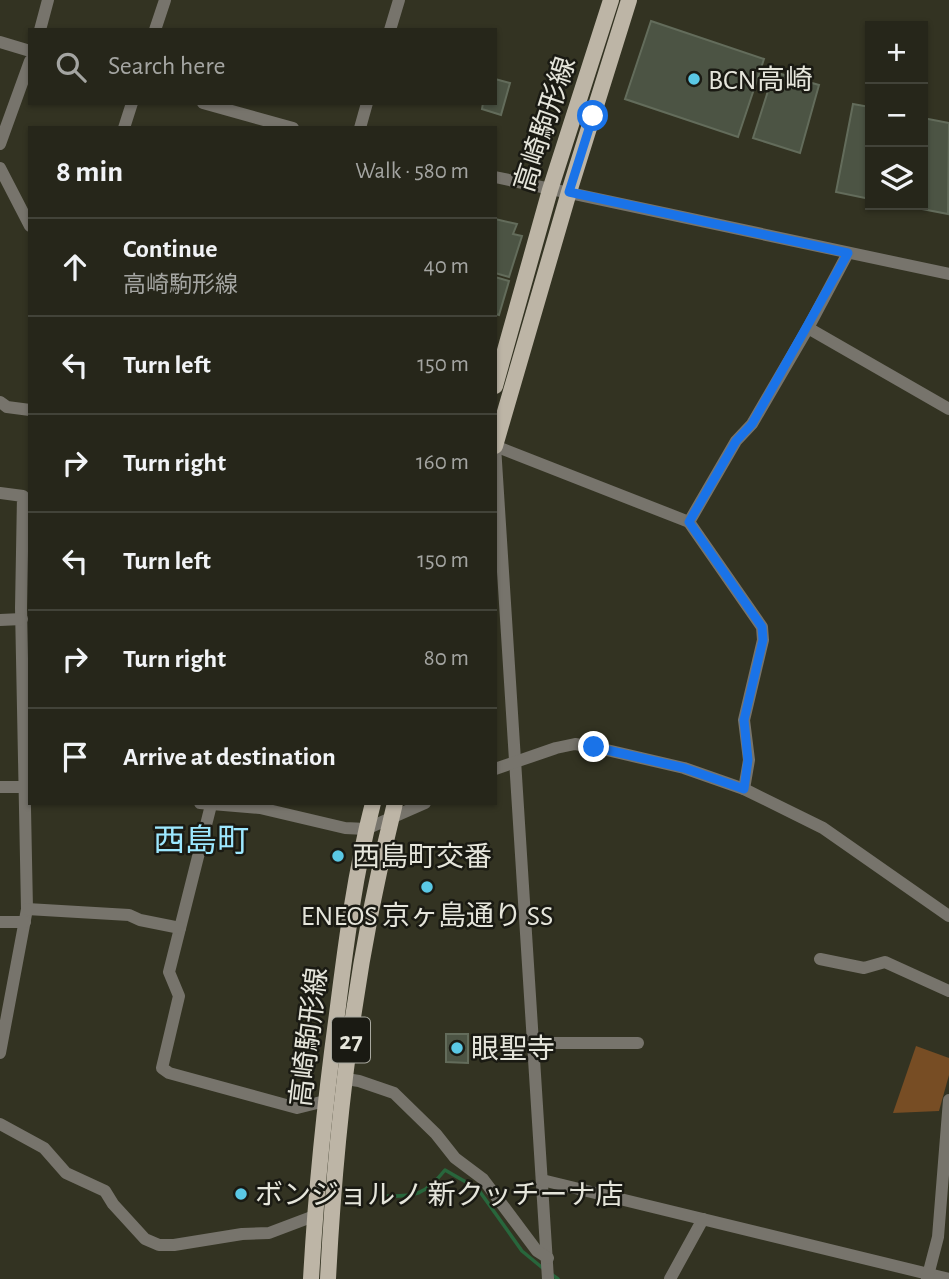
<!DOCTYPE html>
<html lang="en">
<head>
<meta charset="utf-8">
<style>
	body { margin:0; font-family:"Alegreya Sans","Noto Sans JP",sans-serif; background:#323227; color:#f1f3f6 }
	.controls { position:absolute; right:21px; top:21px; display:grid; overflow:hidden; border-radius:0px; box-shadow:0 2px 5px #0004 }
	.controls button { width:63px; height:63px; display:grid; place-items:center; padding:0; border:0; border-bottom:2px solid #424339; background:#26261a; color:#f1f3f6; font:35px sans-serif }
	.stop { position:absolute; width:21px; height:21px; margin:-16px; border:5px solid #1a73e8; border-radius:50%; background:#fff }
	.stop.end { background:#1a73e8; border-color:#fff; box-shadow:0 2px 7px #0008 }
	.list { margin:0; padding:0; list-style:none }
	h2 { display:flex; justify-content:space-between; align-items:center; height:91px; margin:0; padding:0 28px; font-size:30px }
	h2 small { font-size:23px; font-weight:400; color:#a4a5a2 }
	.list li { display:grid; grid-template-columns:46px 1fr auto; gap:21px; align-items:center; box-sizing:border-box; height:98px; padding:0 28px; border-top:2px solid #424339 }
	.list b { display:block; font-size:26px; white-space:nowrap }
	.list p { margin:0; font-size:23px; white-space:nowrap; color:#a4a5a2 }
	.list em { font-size:23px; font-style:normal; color:#a4a5a2 }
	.icon { flex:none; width:38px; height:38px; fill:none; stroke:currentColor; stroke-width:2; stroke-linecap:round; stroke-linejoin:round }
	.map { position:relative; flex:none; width:949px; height:1279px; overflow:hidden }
	.search { position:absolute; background:#26261a; box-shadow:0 2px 5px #0004; left:28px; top:28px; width:469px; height:77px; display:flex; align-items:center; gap:18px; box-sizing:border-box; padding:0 24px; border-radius:0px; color:#a4a5a2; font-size:26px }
	.panel { position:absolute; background:#26261a; box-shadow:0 2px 5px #0004; left:28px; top:126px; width:469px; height:679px; border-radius:0px }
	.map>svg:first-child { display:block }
</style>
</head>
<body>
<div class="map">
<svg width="949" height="1279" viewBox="0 0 949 1279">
	<rect width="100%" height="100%" fill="#332"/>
	<polygon fill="#774d24" points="916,1046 949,1058 949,1075 939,1111 893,1113"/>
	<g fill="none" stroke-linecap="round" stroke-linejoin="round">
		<g stroke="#28663c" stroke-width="3.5">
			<path d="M383 1196C415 1197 425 1195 445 1170L478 1189 522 1251 545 1270"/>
			<polyline points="551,1274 558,1279"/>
		</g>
	</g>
	<g fill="#4c5444" stroke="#636c5b" stroke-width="2">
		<polygon points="651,21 764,59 738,137 625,99"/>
		<polygon points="774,72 819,85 800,153 753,138"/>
		<polygon points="495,79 510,83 501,115 482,109 483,103 495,103"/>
		<polygon points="853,104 870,107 870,199 836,192"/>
		<polygon points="923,118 949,123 948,214 901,205 923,205"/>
		<polygon points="495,219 517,224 513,234 522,236 509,277 495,273"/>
		<polygon points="495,277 509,281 499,315 495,314"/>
		<polygon points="446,1034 468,1034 468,1063 446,1062"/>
	</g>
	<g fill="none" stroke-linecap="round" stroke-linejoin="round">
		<g stroke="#77746c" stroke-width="12">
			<polyline points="40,30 48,0"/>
			<polyline points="155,30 165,0"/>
			<polyline points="390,30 399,0"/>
			<polyline points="0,42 30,51"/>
			<polyline points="203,103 293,128"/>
			<polyline points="124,128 132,103"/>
			<polyline points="360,128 367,103"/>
			<polyline points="0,144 30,61"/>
			<polyline points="0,168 30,226"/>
			<polyline points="495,177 949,274"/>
			<polyline points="808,328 949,409"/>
			<polyline points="0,402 7,407 30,410"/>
			<polyline points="495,446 548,1279"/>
			<polyline points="495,446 689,522 762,627 763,640 744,720 749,760 744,789"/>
			<polyline points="0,493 23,496 21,608 27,909 0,1053"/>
			<polyline points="689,522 736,441 752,424 808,328 848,253"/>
			<polyline points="0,620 22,619"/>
			<polyline points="495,769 556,748 575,744 594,747 684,768 744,789 823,828 949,916"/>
			<polyline points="0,787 30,787"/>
			<polyline points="200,803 260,808 345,828 366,829 425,803"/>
			<polyline points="211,805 169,972 179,996 162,1068 169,1073 297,1108 325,1101"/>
			<polyline points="27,909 129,915 140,920 180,928"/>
			<polyline points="0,922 25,922"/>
			<polyline points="820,959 864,968 885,962 949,991"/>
			<polyline points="532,1043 638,1043"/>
			<polyline points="346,1079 359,1081 394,1093 436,1134 455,1158 483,1179 537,1251 548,1258"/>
			<polyline points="0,1124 44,1148 66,1173 105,1191 113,1204 145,1239 159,1245 174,1245 242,1234 269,1233 314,1216"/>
			<polyline points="542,1180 949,1279"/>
			<polyline points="670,1279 703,1219"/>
			<polyline points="927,1279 938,1237 949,1100"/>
		</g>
		<g stroke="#bdb5a6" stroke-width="16">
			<polyline points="495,386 550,190 611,0"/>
			<polyline points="495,446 569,192 629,0"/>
			<path d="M311 1279C316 1190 325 1102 337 1014 346 943 355 872 373 803"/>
			<path d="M328 1279C336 1119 356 958 395 803"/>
		</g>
	</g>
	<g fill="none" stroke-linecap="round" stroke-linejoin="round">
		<polyline stroke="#1a73e8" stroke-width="9" points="593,116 569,192 848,253 752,424 736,441 689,522 762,627 763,640 744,720 748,760 744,789 684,768 594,747"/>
	</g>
	<g fill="#5ac8e5" stroke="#1a1a13" stroke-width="2.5">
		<circle cx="694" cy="79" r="7"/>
		<circle cx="338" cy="856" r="7"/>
		<circle cx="427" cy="887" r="7"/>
		<circle cx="457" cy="1048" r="7"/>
		<circle cx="241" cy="1194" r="7"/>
	</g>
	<g text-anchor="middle" stroke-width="5" stroke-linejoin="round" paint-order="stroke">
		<rect fill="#1a1a13" stroke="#a8a89f" stroke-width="2" x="332" y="1017.5" width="38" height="45" rx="5"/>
		<g font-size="26" font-weight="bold" fill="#e5e5db">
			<text x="351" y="1049">27</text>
		</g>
		<g font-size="28" fill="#e5e5db" stroke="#1a1a13" text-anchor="start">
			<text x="708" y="89">BCN高崎</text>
			<text x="352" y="866">西島町交番</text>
			<text x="427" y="925" text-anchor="middle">ENEOS 京ヶ島通り SS</text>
			<text x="471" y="1058">眼聖寺</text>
			<text x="255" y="1204">ボンジョルノ 新クッチーナ店</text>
		</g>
		<g font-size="28" fill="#e5e5db" stroke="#1a1a13">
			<text transform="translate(544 124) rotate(-72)" y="10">高崎駒形線</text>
			<text transform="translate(308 1037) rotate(-83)" y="10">高崎駒形線</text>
		</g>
		<g font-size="32" fill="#9de8ff" stroke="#1a1a13">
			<text x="201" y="851">西島町</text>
		</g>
	</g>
</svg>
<div class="controls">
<button>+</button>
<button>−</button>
<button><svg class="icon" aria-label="layers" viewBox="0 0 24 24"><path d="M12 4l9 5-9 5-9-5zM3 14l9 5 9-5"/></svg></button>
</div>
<div class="stop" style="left:593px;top:116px"></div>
<div class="stop end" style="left:594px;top:747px"></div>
<div class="search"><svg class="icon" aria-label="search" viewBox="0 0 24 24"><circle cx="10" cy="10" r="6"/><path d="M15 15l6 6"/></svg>Search here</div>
<section class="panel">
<h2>8 min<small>Walk · 580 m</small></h2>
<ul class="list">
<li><svg class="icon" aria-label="ahead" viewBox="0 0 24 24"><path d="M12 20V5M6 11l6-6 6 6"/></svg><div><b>Continue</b><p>高崎駒形線</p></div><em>40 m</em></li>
<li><svg class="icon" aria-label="left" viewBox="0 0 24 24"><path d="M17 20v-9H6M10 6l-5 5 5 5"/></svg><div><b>Turn left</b></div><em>150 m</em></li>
<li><svg class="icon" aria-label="right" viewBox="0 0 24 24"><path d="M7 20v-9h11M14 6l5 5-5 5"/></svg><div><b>Turn right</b></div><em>160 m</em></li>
<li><svg class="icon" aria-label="left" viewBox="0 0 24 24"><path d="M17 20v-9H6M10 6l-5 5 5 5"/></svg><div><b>Turn left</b></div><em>150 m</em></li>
<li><svg class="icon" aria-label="right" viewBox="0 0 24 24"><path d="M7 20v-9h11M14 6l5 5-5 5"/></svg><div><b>Turn right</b></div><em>80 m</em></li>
<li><svg class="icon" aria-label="arrive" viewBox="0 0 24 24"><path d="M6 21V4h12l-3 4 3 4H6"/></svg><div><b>Arrive at destination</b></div></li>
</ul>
</section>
</div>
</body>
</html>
